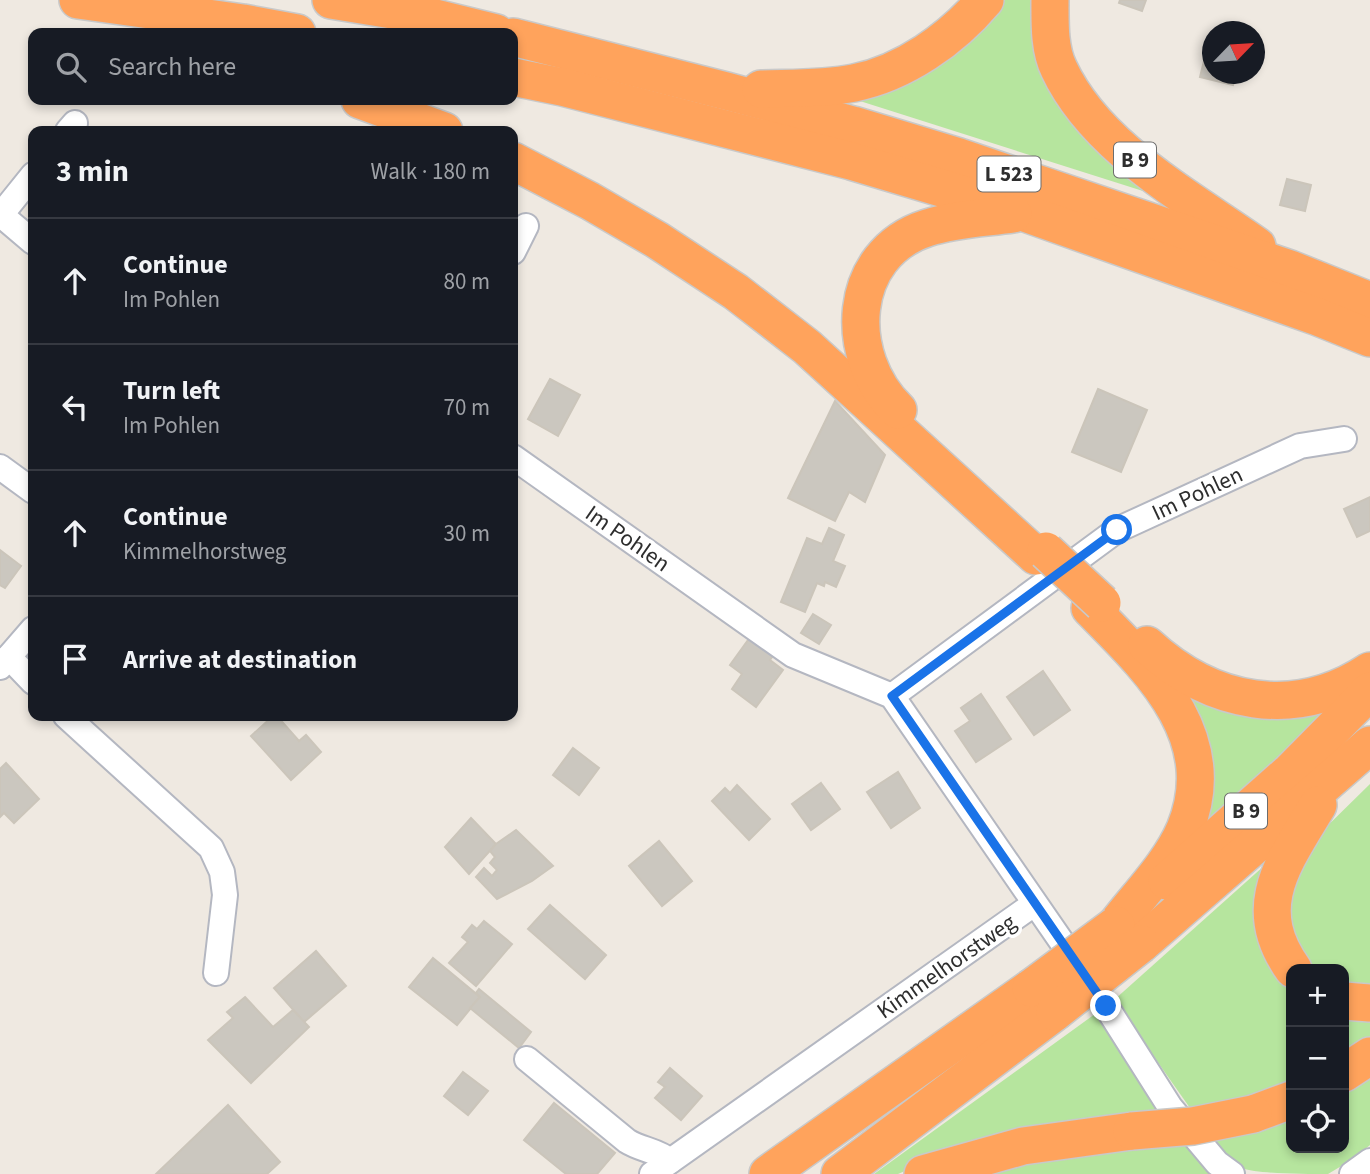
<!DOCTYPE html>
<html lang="en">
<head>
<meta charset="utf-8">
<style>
	body { margin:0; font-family:"Source Sans 3",sans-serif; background:#20242c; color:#f1f3f6 }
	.controls { position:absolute; right:21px; bottom:21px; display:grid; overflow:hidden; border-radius:14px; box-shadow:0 4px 10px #0003 }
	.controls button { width:63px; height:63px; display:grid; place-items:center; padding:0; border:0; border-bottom:2px solid #363941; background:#171b24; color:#f1f3f6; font:35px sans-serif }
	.compass { position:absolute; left:1202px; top:21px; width:63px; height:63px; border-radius:50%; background:#171b24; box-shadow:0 4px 10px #0003; rotate:65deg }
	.stop { position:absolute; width:21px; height:21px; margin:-16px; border:5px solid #1a73e8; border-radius:50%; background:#fff }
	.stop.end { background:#1a73e8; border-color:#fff; box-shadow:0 2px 7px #0008 }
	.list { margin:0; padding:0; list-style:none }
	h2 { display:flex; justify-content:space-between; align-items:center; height:91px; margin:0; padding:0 28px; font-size:30px }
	h2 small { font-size:23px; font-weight:400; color:#9ea1a6 }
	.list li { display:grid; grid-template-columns:46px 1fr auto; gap:21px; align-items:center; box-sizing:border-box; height:126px; padding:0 28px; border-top:2px solid #363941 }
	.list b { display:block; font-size:26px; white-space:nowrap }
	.list p { margin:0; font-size:23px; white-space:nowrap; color:#9ea1a6 }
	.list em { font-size:23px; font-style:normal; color:#9ea1a6 }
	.icon { flex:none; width:38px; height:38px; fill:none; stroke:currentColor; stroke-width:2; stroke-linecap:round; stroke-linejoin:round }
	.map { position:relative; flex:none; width:1370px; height:1174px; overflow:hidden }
	.search { position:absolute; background:#171b24; box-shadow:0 4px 10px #0003; left:28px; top:28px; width:490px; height:77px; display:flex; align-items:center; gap:18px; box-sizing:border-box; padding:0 24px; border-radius:14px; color:#9ea1a6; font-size:26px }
	.panel { position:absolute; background:#171b24; box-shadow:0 4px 10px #0003; left:28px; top:126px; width:490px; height:595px; border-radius:14px }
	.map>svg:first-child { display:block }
</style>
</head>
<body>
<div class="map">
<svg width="1370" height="1174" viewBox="0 0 1370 1174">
	<rect width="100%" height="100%" fill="#efe9e1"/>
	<g fill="#b6e59e">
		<polygon points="1005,0 1038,0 1041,46 1165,198 841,95 998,8"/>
		<polygon points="1194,696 1318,709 1322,719 1211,817 1208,816 1207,812 1191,699"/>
		<polygon points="1370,784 1370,994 1344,991 1344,969 1307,969 1283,917 1312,841"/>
		<polygon points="1275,856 1291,984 1291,1082 1253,1096 1190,1108 1114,1000"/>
		<polygon points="1344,1011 1370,1012 1370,1036 1344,1056"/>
		<polygon points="1095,1014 1162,1111 930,1160 898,1174 874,1174"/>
		<path d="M1370 1070V1145L1353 1159 1328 1174C1304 1174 1260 1174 1240 1168 1228 1160 1218 1148 1209 1137L1291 1112V1148H1344V1087Z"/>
		<polygon points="1183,1141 1212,1174 963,1174 1010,1161"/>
	</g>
	<g fill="#cbc7bf" stroke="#cbc5ba" stroke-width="2">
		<polygon points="1120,0 1146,0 1142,11 1119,3"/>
		<polygon points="1207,49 1212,50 1212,74 1236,74 1233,85 1200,77"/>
		<polygon points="1287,179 1311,185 1305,211 1280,205"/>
		<polygon points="550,379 580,395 558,436 528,419"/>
		<polygon points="1098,389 1147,410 1121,472 1072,452"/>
		<polygon points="835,401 885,455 865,502 849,492 835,521 788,498"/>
		<polygon points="1370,497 1370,531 1357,537 1344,509"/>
		<polygon points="829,528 844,535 833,561 845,566 836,587 825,582 824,586 817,583 805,612 781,602 807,538 822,544"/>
		<polygon points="0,550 21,566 5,588 0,585"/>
		<polygon points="813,614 831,625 819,644 801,633"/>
		<polygon points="751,636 775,653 770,660 783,670 756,707 732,689 742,674 730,665"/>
		<polygon points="1043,671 1070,710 1034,735 1007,697"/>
		<polygon points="981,694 1011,739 976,762 955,731 970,721 961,708"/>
		<polygon points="273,716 277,716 299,741 306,735 321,752 291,780 251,736"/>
		<polygon points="573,748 599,768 579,795 553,775"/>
		<polygon points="6,763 39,799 14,823 4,813 0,817 0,769"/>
		<polygon points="898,772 920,808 891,828 867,792"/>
		<polygon points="821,783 840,809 811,830 792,804"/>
		<polygon points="737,785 770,819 749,840 712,801 725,788 730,793"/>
		<polygon points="471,818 496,844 469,874 445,847"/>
		<polygon points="516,830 553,866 532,881 497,899 476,877 484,868 492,876 497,870 490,863 495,857 490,851 496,844"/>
		<polygon points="659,841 692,881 662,906 629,866"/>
		<polygon points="550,905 606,955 585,979 528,929"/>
		<polygon points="484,921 512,944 476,986 449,963 468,942 462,937 472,925 477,929"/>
		<polygon points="316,951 346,986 304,1022 274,988"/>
		<polygon points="433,958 480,997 457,1025 409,987"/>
		<polygon points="479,989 531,1032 519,1048 470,1008 480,997 476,993"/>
		<polygon points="245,997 273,1027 293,1010 309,1027 251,1083 208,1040 233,1018 227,1012"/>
		<polygon points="670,1068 702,1096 681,1120 655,1098 665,1087 658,1082"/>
		<polygon points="463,1072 488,1091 468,1115 444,1096"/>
		<polygon points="554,1103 615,1153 597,1174 566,1174 524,1140"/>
		<polygon points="228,1105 280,1162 267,1174 156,1174"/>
	</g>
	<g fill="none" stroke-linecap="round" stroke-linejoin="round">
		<defs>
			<g id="minor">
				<polyline points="68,131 75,123"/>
				<polyline points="1,215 33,242"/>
				<polyline points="0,216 33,175"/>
				<polyline points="513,252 526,226"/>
				<polyline points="513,457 793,655 892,696 1106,1006 1170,1107 1217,1163 1232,1174"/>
				<polyline points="0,467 33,491"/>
				<polyline points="9,657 33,682"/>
				<polyline points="0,667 33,629"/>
				<polyline points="892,696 1117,530 1300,446 1344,439"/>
				<polyline points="66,716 211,848 222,872 225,895 216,973"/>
				<path d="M527 1059 627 1141C641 1150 657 1150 670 1161"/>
				<polyline points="652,1174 1034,904"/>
				<polyline points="1352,1174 1370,1161"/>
			</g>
			<g id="highway">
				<polyline points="78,0 243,23 297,33"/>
				<polyline points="331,0 423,15 496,33"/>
				<path d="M1050 0C1050 22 1049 49 1059 69 1096 148 1188 197 1257 246"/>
				<polyline points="513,37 726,91 853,125 959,157 1290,269 1370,301"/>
				<polyline points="513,77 562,87 851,161 1025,213 1318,317 1370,338"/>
				<path d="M761 89C792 88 824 89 854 83 904 73 952 39 985 0"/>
				<polyline points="360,100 444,131"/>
				<polyline points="513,161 590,201 657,240 736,292 807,347 1036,556"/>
				<path d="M898 410C843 357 846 254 927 228 954 219 985 218 1013 214"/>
				<path d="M1090 608C1149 668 1223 736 1185 829 1170 864 1139 895 1116 925"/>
				<path d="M1147 645C1211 704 1295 721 1370 671"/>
				<polyline points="1167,881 1291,771 1370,691"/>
				<polyline points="1141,944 1370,745"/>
				<path d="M1293 969C1248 906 1285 861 1318 805"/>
				<polyline points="1344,1001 1370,1003"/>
				<polyline points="1344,1073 1370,1056"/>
				<polyline points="1253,1114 1291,1100"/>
				<polyline points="768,1174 1031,988"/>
				<polyline points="840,1174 1055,1012"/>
				<polyline points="923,1174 1023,1146 1132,1131"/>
			</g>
		</defs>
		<use href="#minor" stroke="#b4b7c1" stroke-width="28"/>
		<use href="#highway" stroke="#c9c9c9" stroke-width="40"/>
		<use href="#minor" stroke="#fff" stroke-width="24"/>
		<use href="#highway" stroke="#ffa35c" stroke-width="37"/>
		<defs>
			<g id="highway-bridge">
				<polyline points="1046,551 1102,603"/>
				<polyline points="1031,988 1116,925"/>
				<polyline points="1055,1012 1141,944"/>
				<polyline points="1132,1131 1193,1126 1253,1114"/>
			</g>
		</defs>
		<use href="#highway-bridge" stroke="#c9c9c9" stroke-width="40" stroke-linecap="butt"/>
		<use href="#highway-bridge" stroke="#ffa35c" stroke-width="37"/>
	</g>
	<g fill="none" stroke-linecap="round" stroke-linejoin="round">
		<polyline stroke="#1a73e8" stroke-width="9" points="1106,1006 892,696 1117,530"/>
	</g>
	<g text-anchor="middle" stroke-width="7" stroke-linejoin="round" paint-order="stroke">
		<g fill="#fff" stroke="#6d6d6d" stroke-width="2">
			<rect x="1114" y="142.5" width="42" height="35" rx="5"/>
			<rect x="977.5" y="156.5" width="63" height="35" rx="5"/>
			<rect x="1225" y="793.5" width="42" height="35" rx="5"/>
		</g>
		<g font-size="21" font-weight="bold" fill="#2e2e2e">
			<text x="1135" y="167">B 9</text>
			<text x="1009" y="181">L 523</text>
			<text x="1246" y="818">B 9</text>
		</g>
		<g font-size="23" fill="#2e2e2e" stroke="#fff">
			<text transform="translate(1197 493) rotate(-25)" y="8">Im Pohlen</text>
			<text transform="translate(628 538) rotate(35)" y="8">Im Pohlen</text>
			<text transform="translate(946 966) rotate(-35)" y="8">Kimmelhorstweg</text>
		</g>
	</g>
</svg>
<div class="controls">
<button>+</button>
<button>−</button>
<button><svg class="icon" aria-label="locate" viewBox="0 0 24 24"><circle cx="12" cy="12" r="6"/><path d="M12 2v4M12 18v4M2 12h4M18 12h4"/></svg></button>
</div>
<svg class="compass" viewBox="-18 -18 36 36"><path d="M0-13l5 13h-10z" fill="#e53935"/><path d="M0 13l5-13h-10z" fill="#9ea1a6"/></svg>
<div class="stop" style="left:1117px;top:530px"></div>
<div class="stop end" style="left:1106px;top:1006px"></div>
<div class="search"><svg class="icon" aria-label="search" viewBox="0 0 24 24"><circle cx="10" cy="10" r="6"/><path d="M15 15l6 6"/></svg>Search here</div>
<section class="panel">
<h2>3 min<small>Walk · 180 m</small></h2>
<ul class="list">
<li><svg class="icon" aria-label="ahead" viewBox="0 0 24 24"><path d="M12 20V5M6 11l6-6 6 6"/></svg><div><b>Continue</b><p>Im Pohlen</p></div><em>80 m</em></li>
<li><svg class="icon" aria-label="left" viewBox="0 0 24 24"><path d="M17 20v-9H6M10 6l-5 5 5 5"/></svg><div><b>Turn left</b><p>Im Pohlen</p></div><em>70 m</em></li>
<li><svg class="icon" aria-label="ahead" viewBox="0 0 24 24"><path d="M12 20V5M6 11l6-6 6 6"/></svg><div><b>Continue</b><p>Kimmelhorstweg</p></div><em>30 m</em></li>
<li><svg class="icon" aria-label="arrive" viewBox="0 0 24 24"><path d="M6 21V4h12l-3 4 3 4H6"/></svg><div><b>Arrive at destination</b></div></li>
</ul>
</section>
</div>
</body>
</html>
